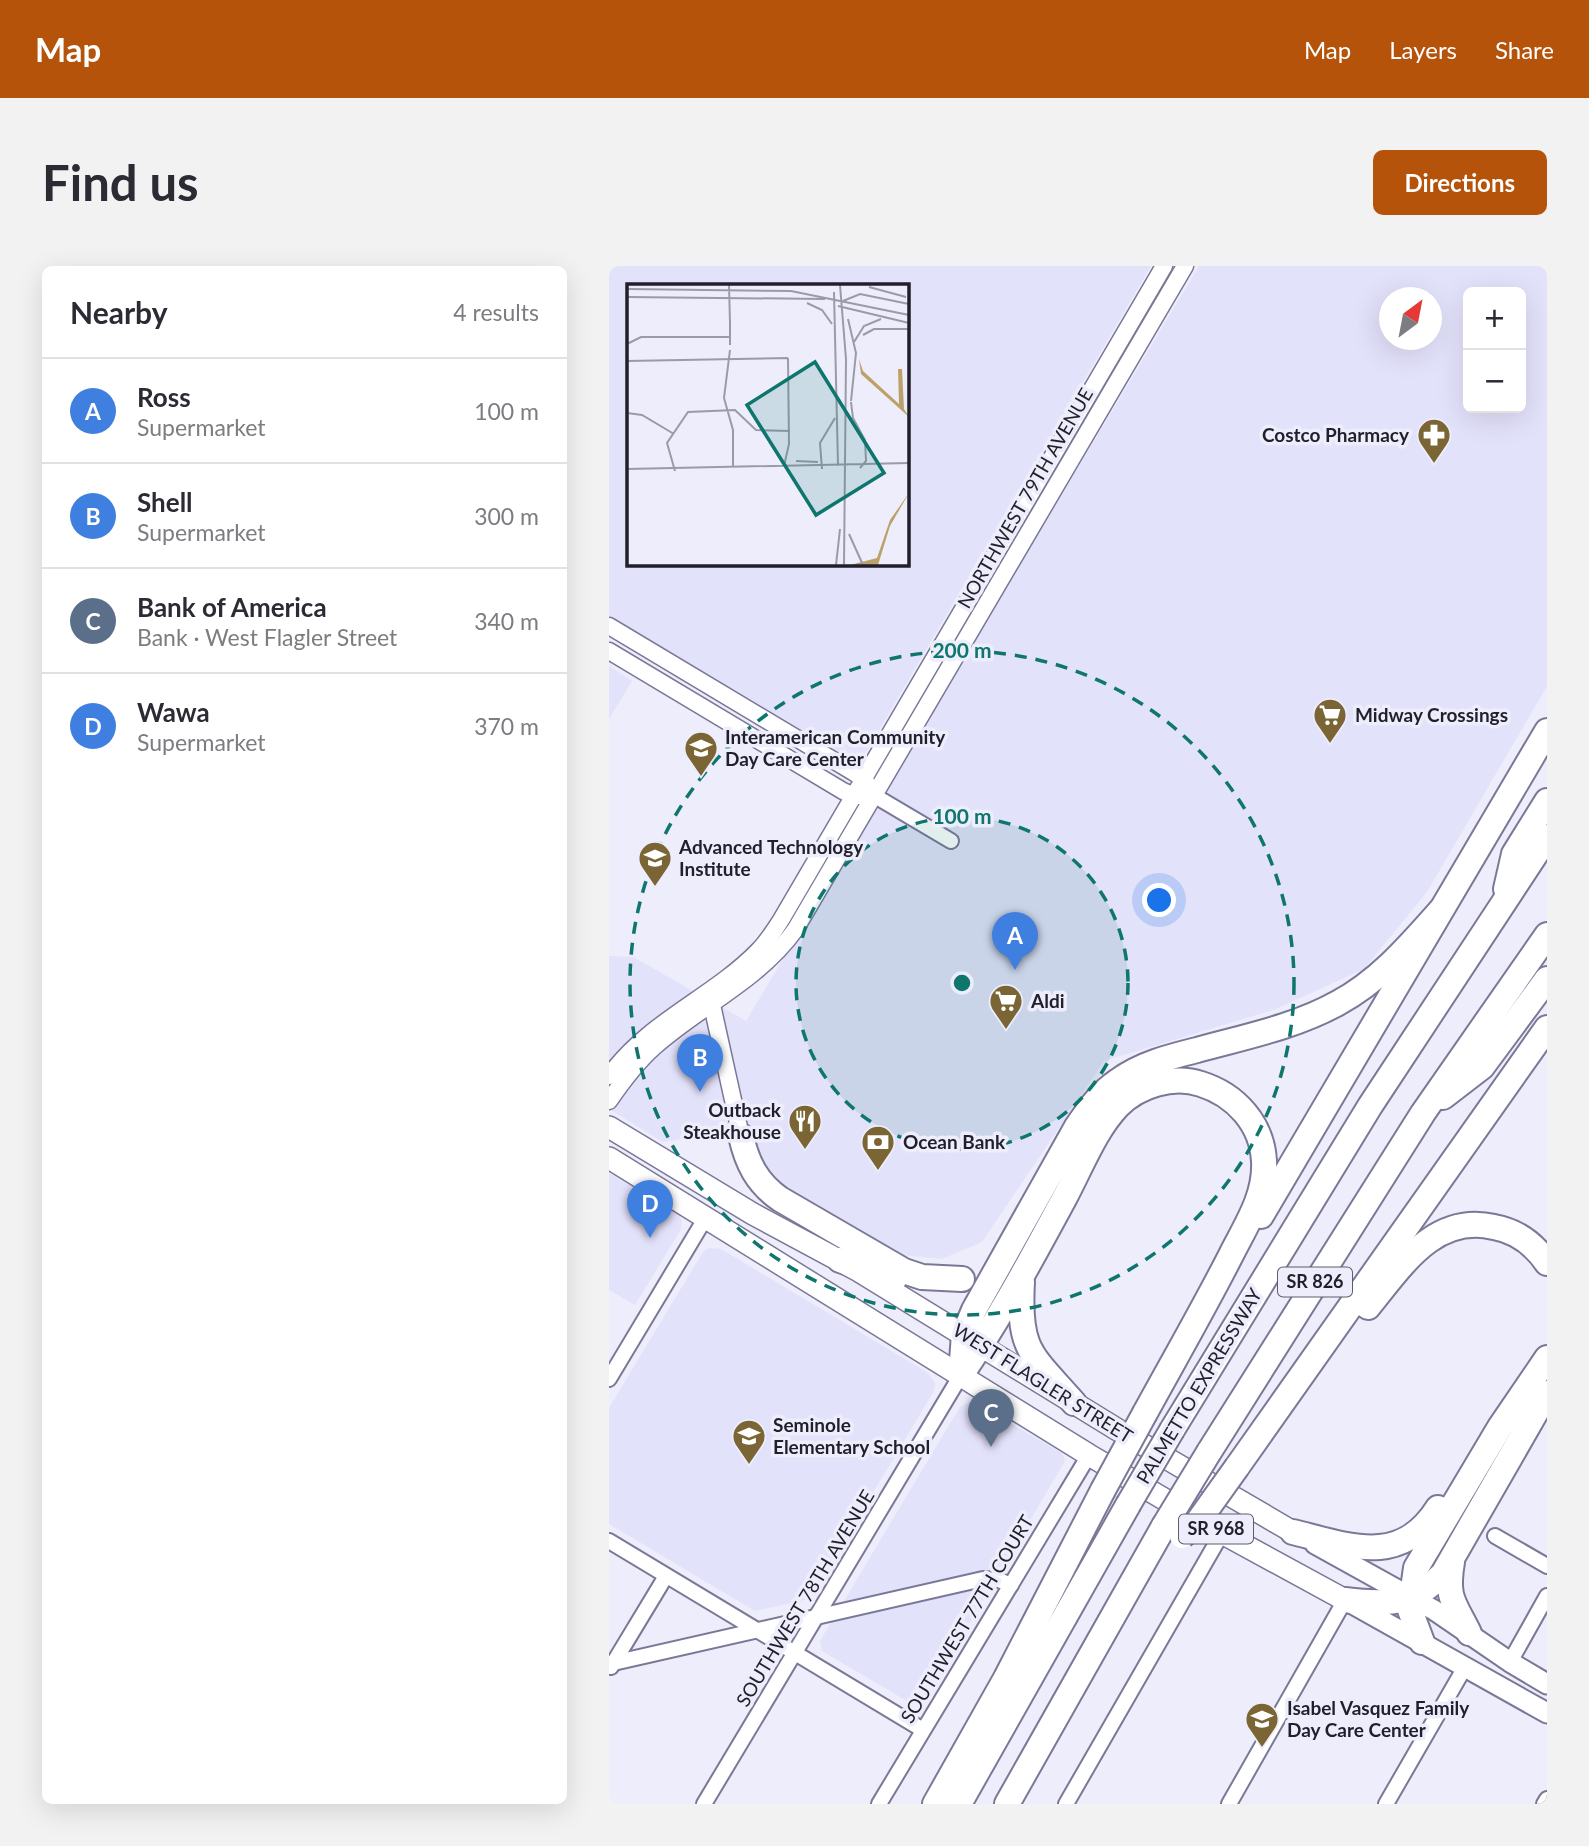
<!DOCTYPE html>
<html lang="en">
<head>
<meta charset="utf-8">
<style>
	body { margin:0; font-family:Lato,sans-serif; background:#f2f2f3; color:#2b2b33 }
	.controls { position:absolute; right:21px; top:21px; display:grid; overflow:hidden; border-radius:10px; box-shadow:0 7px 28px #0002 }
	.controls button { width:63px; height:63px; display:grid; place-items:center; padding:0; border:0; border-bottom:2px solid #e1e1e2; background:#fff; color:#2b2b33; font:35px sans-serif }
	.compass { position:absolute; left:770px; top:21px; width:63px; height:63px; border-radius:50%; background:#fff; box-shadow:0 7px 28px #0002; rotate:32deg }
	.you { position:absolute; left:551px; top:635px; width:24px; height:24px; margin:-18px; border:5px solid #fff; border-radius:50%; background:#1a73e8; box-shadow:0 0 0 10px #1a73e833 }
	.badge { display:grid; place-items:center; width:46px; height:46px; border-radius:50%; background:#b45309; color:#fff; font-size:23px; font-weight:700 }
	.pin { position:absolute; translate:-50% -58px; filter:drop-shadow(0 2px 4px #0008) }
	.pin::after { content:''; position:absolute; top:37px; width:24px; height:21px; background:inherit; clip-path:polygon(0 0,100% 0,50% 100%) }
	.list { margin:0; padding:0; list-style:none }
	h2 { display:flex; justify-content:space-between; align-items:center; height:91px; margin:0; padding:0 28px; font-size:30px }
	h2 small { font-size:23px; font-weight:400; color:#7c7c81 }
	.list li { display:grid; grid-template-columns:46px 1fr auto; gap:21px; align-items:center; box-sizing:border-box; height:105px; padding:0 28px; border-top:2px solid #e1e1e2 }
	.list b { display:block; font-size:26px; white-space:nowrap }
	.list p { margin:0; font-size:23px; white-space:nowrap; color:#7c7c81 }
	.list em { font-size:23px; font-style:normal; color:#7c7c81 }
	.map { position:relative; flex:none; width:938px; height:1538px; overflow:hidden; border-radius:10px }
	header { display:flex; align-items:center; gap:42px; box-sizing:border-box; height:98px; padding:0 35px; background:#b45309; color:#fff }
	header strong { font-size:33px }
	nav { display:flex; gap:38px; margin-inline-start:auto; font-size:24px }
	.intro { display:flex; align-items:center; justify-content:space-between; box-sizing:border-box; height:168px; padding:0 42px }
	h1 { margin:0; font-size:49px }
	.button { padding:18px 32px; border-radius:10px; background:#b45309; color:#fff; font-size:24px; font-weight:700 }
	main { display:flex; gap:42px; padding:0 42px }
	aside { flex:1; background:#fff; border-radius:10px; box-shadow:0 7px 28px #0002 }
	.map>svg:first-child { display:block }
</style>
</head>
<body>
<header>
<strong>Map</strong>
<nav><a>Map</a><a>Layers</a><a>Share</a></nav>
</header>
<div class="intro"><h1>Find us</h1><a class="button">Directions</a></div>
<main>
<aside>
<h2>Nearby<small>4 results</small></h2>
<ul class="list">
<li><span class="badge" style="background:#3f7fe0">A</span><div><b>Ross</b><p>Supermarket</p></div><em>100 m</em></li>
<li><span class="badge" style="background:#3f7fe0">B</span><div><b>Shell</b><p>Supermarket</p></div><em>300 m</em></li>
<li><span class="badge" style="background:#5c6f8a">C</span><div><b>Bank of America</b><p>Bank · West Flagler Street</p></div><em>340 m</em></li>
<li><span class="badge" style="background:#3f7fe0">D</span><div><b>Wawa</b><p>Supermarket</p></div><em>370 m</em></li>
</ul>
</aside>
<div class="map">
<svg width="938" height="1538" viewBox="0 0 938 1538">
	<rect width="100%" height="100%" fill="#ededfb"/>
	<g fill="#e3e2fb" fill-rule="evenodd">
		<path d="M0 0H542L259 483 251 493H241L0 349ZM19 19H298V298H19Z"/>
		<path d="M590 0H938V420L818 626 755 703 667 743 495 795 373 976 333 993 271 987 163 924 140 861 54 876 0 843V690L24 691 137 755ZM859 26H912V142H859ZM780 32H822V74H780Z"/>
		<polygon points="0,400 23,415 0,453"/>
		<polygon points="0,907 70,949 73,955 72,963 26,1039 0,1024"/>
		<polygon points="100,982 112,983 319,1107 326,1117 325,1125 200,1333 146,1345 0,1258 0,1142 94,986"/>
		<polygon points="363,1135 453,1187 456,1195 317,1431 308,1439 303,1438 213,1385 211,1375 351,1141"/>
	</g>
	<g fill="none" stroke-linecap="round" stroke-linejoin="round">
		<defs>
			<g id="minor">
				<polyline points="266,530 342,575"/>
				<polyline points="0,1113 97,951"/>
				<polyline points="886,1270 938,1300"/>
				<polyline points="0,1275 314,1464"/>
				<polyline points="901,1396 938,1330"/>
				<polyline points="0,1398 374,1313 390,1314 402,1319"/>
				<polyline points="2,1401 57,1310"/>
				<polyline points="95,1538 352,1109"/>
				<polyline points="270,1538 480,1189"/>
				<polyline points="457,1538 613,1267"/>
				<polyline points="620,1538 736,1334"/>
				<polyline points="777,1538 856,1401"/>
				<polyline points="935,1538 938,1533"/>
			</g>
			<g id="tertiary">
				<polyline points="0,360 244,506 255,513 259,519"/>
				<polyline points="0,385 234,525 245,530 253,530"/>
				<polyline points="103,739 132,870"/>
				<path d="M0 810C41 754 103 732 149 685 158 676 165 665 172 654L555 0"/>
				<path d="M0 835C13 816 27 797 45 781 91 740 149 715 186 664L576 0"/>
			</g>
			<g id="secondary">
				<polyline points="706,1278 825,1344 901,1396 938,1418"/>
				<polyline points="740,1336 938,1447"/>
			</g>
			<g id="primary">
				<polyline points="0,861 144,948 250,1005 509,1164 684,1266"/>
				<polyline points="0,892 480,1189 613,1267 736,1334"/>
			</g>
			<g id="motorway">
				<polyline points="897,623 905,588 938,535"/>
				<polyline points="834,831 873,801 938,713"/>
				<path d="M132 870C138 897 148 917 171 933L295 1005 313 1011 353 1013"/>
				<polyline points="652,950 938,465"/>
				<polyline points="231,994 286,1012"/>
				<path d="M413 1016C409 1085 422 1088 465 1137"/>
				<path d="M759 1041C792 1001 825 947 885 961 907 965 925 978 938 997"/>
				<path d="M352 1109C391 1052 423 992 456 931 472 901 486 864 509 840 530 819 564 809 592 818 627 829 653 858 655 895 657 930 637 959 622 989 595 1042 565 1094 536 1147"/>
				<path d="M352 1109 355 1068 365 1044 467 862C479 844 491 827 509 815 532 798 560 791 588 784 635 771 686 761 729 737 770 715 800 680 831 645"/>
				<polyline points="563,1164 761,840 938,571"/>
				<polyline points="600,1186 814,847 938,669"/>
				<polyline points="628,1201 938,762"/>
				<path d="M684 1266C740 1280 792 1301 829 1242"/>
				<path d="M843 1296C837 1332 844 1335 860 1367"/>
				<path d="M736 1334C777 1339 803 1339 834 1308L938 1127"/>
				<polyline points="813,1376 801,1344 807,1302 891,1161 938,1092"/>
				<polyline points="326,1538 397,1412 494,1224"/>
				<polyline points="350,1538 519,1239"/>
				<polyline points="398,1538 555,1260"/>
			</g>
		</defs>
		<use href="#minor" stroke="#7a7897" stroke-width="18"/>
		<use href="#tertiary" stroke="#7a7897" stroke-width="19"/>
		<use href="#secondary" stroke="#7a7897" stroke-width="23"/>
		<use href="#primary" stroke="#7a7897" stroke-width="24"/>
		<use href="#motorway" stroke="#7a7897" stroke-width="28"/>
		<use href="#minor" stroke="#fff" stroke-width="14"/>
		<use href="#tertiary" stroke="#fff" stroke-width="16"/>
		<use href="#secondary" stroke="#fff" stroke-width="19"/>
		<use href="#primary" stroke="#fff" stroke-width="21"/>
		<use href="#motorway" stroke="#fff" stroke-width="24"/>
		<defs>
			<g id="motorway-bridge">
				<polyline points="494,1224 536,1147"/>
				<polyline points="519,1239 563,1164"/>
				<polyline points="555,1260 600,1186"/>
				<polyline points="573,1270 588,1257 628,1201"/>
			</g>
		</defs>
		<use href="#motorway-bridge" stroke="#7a7897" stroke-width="28" stroke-linecap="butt"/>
		<use href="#motorway-bridge" stroke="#fff" stroke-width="24"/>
	</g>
	<circle cx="353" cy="717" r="166" fill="#0f766e" fill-opacity=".12"/>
	<g fill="none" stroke="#0f766e" stroke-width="3.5" stroke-dasharray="12 9">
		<circle cx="353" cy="717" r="166"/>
		<circle cx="353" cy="717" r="332"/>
	</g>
	<defs>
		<symbol id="pharmacy-pin" viewBox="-11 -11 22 30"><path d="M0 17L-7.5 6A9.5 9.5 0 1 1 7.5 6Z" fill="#7b6535" stroke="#ededfb"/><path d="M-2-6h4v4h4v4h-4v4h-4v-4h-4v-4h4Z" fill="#fff"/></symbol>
		<symbol id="supermarket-pin" viewBox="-11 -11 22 30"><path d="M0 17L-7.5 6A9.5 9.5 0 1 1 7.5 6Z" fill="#7b6535" stroke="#ededfb"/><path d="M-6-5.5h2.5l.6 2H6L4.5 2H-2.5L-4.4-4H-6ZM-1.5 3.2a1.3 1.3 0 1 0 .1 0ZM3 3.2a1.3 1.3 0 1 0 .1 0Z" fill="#fff"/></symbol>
		<symbol id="school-pin" viewBox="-11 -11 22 30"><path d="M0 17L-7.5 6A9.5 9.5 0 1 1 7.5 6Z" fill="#7b6535" stroke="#ededfb"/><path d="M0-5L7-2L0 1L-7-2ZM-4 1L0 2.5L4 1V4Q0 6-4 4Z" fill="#fff"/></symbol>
		<symbol id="restaurant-pin" viewBox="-11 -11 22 30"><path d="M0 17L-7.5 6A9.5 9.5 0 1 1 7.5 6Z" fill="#7b6535" stroke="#ededfb"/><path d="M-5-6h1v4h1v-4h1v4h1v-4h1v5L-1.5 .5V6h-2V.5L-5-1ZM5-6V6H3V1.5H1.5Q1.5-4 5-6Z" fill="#fff"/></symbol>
		<symbol id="bank-pin" viewBox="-11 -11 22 30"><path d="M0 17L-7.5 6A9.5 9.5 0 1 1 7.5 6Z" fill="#7b6535" stroke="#ededfb"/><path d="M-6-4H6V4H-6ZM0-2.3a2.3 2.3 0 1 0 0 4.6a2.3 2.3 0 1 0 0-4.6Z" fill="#fff"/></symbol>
	</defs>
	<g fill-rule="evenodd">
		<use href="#pharmacy-pin" x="806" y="150" width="38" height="52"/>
		<use href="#supermarket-pin" x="702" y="430" width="38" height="52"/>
		<use href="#school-pin" x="73" y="463" width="38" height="52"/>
		<use href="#school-pin" x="27" y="573" width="38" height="52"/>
		<use href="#supermarket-pin" x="378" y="716" width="38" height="52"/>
		<use href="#restaurant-pin" x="177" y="836" width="38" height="52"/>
		<use href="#bank-pin" x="250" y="857" width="38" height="52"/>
		<use href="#school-pin" x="121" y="1151" width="38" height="52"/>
		<use href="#school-pin" x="634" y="1434" width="38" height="52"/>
	</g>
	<g text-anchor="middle" stroke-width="7" stroke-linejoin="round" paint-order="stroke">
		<g fill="#ededfb" stroke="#5e5d69" stroke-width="2">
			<rect x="669" y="1001.5" width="74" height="29" rx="5"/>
			<rect x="570" y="1248.5" width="74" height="29" rx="5"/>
		</g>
		<g font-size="18" font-weight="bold" fill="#201f2b">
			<text x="706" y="1022">SR 826</text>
			<text x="607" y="1269">SR 968</text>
		</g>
		<g font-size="19" font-weight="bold" fill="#201f2b" stroke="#ededfb" text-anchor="start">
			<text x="800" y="176" text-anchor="end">Costco Pharmacy</text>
			<text x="746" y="456">Midway Crossings</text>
			<text x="116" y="478">Interamerican Community<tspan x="116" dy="22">Day Care Center</tspan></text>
			<text x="70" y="588">Advanced Technology<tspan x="70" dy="22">Institute</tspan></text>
			<text x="422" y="742">Aldi</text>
			<text x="172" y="851" text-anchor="end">Outback<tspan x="172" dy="22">Steakhouse</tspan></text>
			<text x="294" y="883">Ocean Bank</text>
			<text x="164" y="1166">Seminole<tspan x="164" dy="22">Elementary School</tspan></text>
			<text x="678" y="1449">Isabel Vasquez Family<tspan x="678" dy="22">Day Care Center</tspan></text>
		</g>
		<g font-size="19" fill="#201f2b" stroke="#ededfb">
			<text transform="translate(416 232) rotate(-60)" y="7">NORTHWEST 79TH AVENUE</text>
			<text transform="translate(434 1117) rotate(32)" y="7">WEST FLAGLER STREET</text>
			<text transform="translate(590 1120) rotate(-59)" y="7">PALMETTO EXPRESSWAY</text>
			<text transform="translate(196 1332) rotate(-59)" y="7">SOUTHWEST 78TH AVENUE</text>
			<text transform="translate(358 1353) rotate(-59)" y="7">SOUTHWEST 77TH COURT</text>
		</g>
	</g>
	<g transform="translate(18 18)">
		<rect width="282" height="282" fill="#ededfb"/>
		<path d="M232 75 236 87 272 120 271 85H275L277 125 282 133 234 90ZM282 209 263 242 251 281H223L250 274 263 236Z" fill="#bca268"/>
		<path fill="none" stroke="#9b9ba8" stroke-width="2" d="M102 1 103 39M213 1 219 75 217 281M242 3 279 13M0 5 164 7 282 31M207 8 211 182M0 13 198 15M216 17 233 10 282 20M180 19 195 26 205 40M211 22 282 39M221 35 229 69 224 117M103 44V39V61M236 51 247 45H282M227 58 237 42 254 35M0 60 14 53H103M103 66 97 114 106 146V183M0 77 161 74M224 118 226 134 238 156 239 177 233 184M0 129 15 131 47 150M169 177 191 178M157 182 162 160 161 74M0 185 282 179M195 185 193 159 208 134M48 187 40 159 61 128 108 126 129 146 163 147M222 250 236 281M209 281 213 245"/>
		<path fill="#0f766e" fill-opacity="0.15" stroke="#0f766e" stroke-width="3.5" d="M188 78 257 189 189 231 120 121Z"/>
		<rect width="282" height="282" fill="none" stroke="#201f2b" stroke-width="3.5"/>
	</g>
	<circle cx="353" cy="717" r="10" fill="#0f766e" stroke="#ededfb" stroke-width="3.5"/>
	<g font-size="21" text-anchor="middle" font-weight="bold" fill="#0f766e" stroke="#ededfb" stroke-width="7" stroke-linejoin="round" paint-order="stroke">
		<text x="353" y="392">200 m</text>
		<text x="353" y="558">100 m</text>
	</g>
</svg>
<div class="controls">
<button>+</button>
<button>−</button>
</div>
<svg class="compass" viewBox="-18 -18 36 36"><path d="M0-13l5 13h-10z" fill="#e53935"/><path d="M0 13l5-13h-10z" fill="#7c7c81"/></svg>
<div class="you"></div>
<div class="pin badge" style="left:406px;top:704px;background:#3f7fe0">A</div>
<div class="pin badge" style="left:91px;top:826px;background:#3f7fe0">B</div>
<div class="pin badge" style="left:382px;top:1181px;background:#5c6f8a">C</div>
<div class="pin badge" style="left:41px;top:972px;background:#3f7fe0">D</div>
</div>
</main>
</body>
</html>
